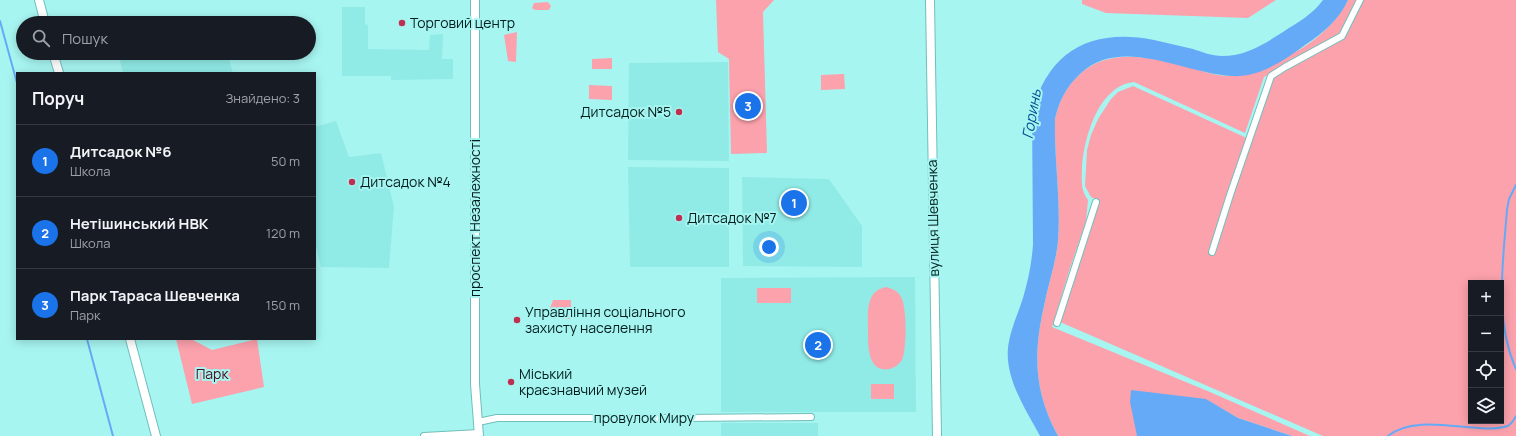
<!DOCTYPE html>
<html lang="uk">
<head>
<meta charset="utf-8">
<style>
	body { margin:0; font-family:Manrope,sans-serif; background:#20242c; color:#f1f3f6 }
	.controls { position:absolute; right:12px; bottom:12px; display:grid; overflow:hidden; border-radius:0px; box-shadow:0 2px 10px #0003 }
	.controls button { width:36px; height:36px; display:grid; place-items:center; padding:0; border:0; border-bottom:1px solid #363941; background:#171b24; color:#f1f3f6; font:20px sans-serif }
	.you { position:absolute; left:769px; top:247px; width:14px; height:14px; margin:-10px; border:3px solid #fff; border-radius:50%; background:#1a73e8; box-shadow:0 0 0 6px #1a73e833 }
	.badge { display:grid; place-items:center; width:26px; height:26px; border-radius:50%; background:#1a73e8; color:#fff; font-size:13px; font-weight:700 }
	.pin { position:absolute; translate:-50% -50%; border:2px solid #fff; box-shadow:0 1px 4px #0006 }
	.list { margin:0; padding:0; list-style:none }
	h2 { display:flex; justify-content:space-between; align-items:center; height:52px; margin:0; padding:0 16px; font-size:17px }
	h2 small { font-size:13px; font-weight:400; color:#9ea1a6 }
	.list li { display:grid; grid-template-columns:26px 1fr auto; gap:12px; align-items:center; box-sizing:border-box; height:72px; padding:0 16px; border-top:1px solid #363941 }
	.list b { display:block; font-size:15px; white-space:nowrap }
	.list p { margin:0; font-size:13px; white-space:nowrap; color:#9ea1a6 }
	.list em { font-size:13px; font-style:normal; color:#9ea1a6 }
	.icon { flex:none; width:22px; height:22px; fill:none; stroke:currentColor; stroke-width:2; stroke-linecap:round; stroke-linejoin:round }
	.map { position:relative; flex:none; width:1516px; height:436px; overflow:hidden }
	.search { position:absolute; background:#171b24; box-shadow:0 2px 10px #0003; left:16px; top:16px; width:300px; height:44px; display:flex; align-items:center; gap:10px; box-sizing:border-box; padding:0 14px; border-radius:22px; color:#9ea1a6; font-size:15px }
	.panel { position:absolute; background:#171b24; box-shadow:0 2px 10px #0003; left:16px; top:72px; width:300px; height:268px; border-radius:0px }
	.map>svg:first-child { display:block }
</style>
</head>
<body>
<div class="map">
<svg width="1516" height="436" viewBox="0 0 1516 436">
	<rect width="100%" height="100%" fill="#a7f5f1"/>
	<g fill="#90ebe7">
		<polygon points="342,7 365,7 365,24 368,25 368,49 429,50 430,35 443,34 442,59 453,59 453,79 391,80 391,76 342,76"/>
		<polygon points="118,53 227,53 233,73 123,73"/>
		<polygon points="728,62 729,161 628,160 629,63"/>
		<polygon points="336,121 349,157 381,153 394,207 389,268 321,267 315,243 315,127"/>
		<polygon points="628,167 729,168 729,267 630,267"/>
		<polygon points="742,177 829,179 862,226 862,267 743,266"/>
		<polygon points="915,277 916,412 721,412 721,278"/>
		<rect x="721" y="423" width="97" height="13"/>
	</g>
	<g fill="#fca2ad" fill-rule="evenodd">
		<polygon points="716,0 774,0 763,12 767,153 731,154 729,59 718,52"/>
		<polygon points="1082,0 1276,0 1248,18 1106,13 1082,4"/>
		<path d="M1348 0H1357L1339 33 1328 41 1264 77 1245 133 1134 82C1098 86 1084 138 1082 168 1082 180 1080 189 1088 200L1086 221 1070 268 1052 327 1210 392 1310 436H1292L1238 418 1205 399 1136 425 1137 436H1058C1034 392 1033 354 1044 306 1048 284 1056 263 1058 241 1061 200 1054 159 1055 119 1059 101 1066 87 1079 75 1109 46 1153 58 1188 67 1202 71 1216 76 1230 76 1238 76 1248 70 1256 67 1268 62 1283 59 1295 52 1315 42 1339 20 1348 0Z"/>
		<path d="M1362 0H1516V436H1323L1060 322 1099 201 1091 197 1085 186 1087 150 1091 135 1098 119 1111 99 1118 92 1133 86 1251 140 1273 78 1344 38ZM1471 283H1501V421H1471Z"/>
		<polygon points="548,2 551,6 549,10 535,10 532,8 534,3"/>
		<polygon points="517,32 516,62 508,61 504,35"/>
		<polygon points="612,58 612,69 592,69 592,59"/>
		<polygon points="844,74 845,89 821,90 821,75"/>
		<polygon points="589,85 612,86 612,100 589,99"/>
		<path d="M886 287C893 289 898 291 901 297 907 306 907 350 902 360 899 364 895 368 889 369 867 373 868 344 868 330 868 313 865 291 886 287Z"/>
		<rect x="757" y="288" width="34" height="15"/>
		<polygon points="553,300 571,300 571,319 551,319 550,308"/>
		<polygon points="176,339 191,339 212,350 257,339 264,387 192,404"/>
		<rect x="871" y="384" width="23" height="15"/>
	</g>
	<g fill="#65aaf6">
		<path d="M1323 0H1348C1339 20 1323 33 1305 45 1284 61 1258 78 1231 76 1182 73 1121 35 1080 74 1066 87 1059 101 1055 119 1054 159 1061 200 1058 241 1056 263 1048 284 1044 306 1033 354 1034 392 1058 436H1040C1026 410 1005 379 1008 348 1010 330 1018 314 1023 298 1028 281 1032 262 1033 244L1032 112C1049 50 1092 28 1154 40 1167 43 1180 46 1193 49 1202 52 1212 56 1222 56 1246 56 1264 44 1283 32 1298 22 1312 15 1323 0Z"/>
		<polygon points="1131,390 1206,399 1238,418 1292,436 1137,436 1130,402"/>
	</g>
	<g fill="none" stroke-linecap="round" stroke-linejoin="round">
		<g stroke="#65aaf6" stroke-width="2">
			<polyline points="0,21 17,83"/>
			<path d="M1516 185 1509 199 1507 210C1503 262 1494 320 1516 369"/>
			<polyline points="87,339 113,436"/>
			<path d="M1388 436C1419 411 1477 436 1508 426 1511 424 1514 420 1516 416"/>
		</g>
		<defs>
			<g id="street">
				<polyline points="1212,252 1230,195 1271,76 1285,67 1342,36 1360,0"/>
				<polyline points="1057,323 1096,202"/>
				<polyline points="478,422 497,418 683,418 811,417"/>
				<polyline points="424,436 479,433"/>
			</g>
			<g id="secondary">
				<polyline points="39,0 45,23"/>
				<polyline points="475,0 475,384 479,436"/>
				<polyline points="930,0 937,436"/>
				<polyline points="53,53 59,73"/>
				<polyline points="130,339 156,436"/>
			</g>
		</defs>
		<use href="#street" stroke="#71bfbb" stroke-width="8"/>
		<use href="#secondary" stroke="#71bfbb" stroke-width="10"/>
		<use href="#street" stroke="#fff" stroke-width="6"/>
		<use href="#secondary" stroke="#fff" stroke-width="8"/>
	</g>
	<g fill="#bf2f52" stroke="#a7f5f1" stroke-width="1.5">
		<circle cx="402" cy="23" r="4"/>
		<circle cx="679" cy="112" r="4"/>
		<circle cx="352" cy="182" r="4"/>
		<circle cx="679" cy="218" r="4"/>
		<circle cx="517" cy="320" r="4"/>
		<circle cx="511" cy="382" r="4"/>
	</g>
	<g text-anchor="middle" stroke-width="4" stroke-linejoin="round" paint-order="stroke">
		<g font-size="14" fill="#001e1d" stroke="#a7f5f1" text-anchor="start">
			<text x="410" y="28">Торговий центр</text>
			<text x="671" y="117" text-anchor="end">Дитсадок №5</text>
			<text x="360" y="187">Дитсадок №4</text>
			<text x="687" y="223">Дитсадок №7</text>
			<text x="525" y="317">Управління соціального<tspan x="525" dy="16">захисту населення</tspan></text>
			<text x="519" y="379">Міський<tspan x="519" dy="16">краєзнавчий музей</tspan></text>
		</g>
		<g font-size="14" fill="#001e1d" stroke="#a7f5f1">
			<text transform="translate(475 218) rotate(-90)" y="5">проспект Незалежності</text>
			<text transform="translate(933 218) rotate(-91)" y="5">вулиця Шевченка</text>
			<text x="644" y="423">провулок Миру</text>
		</g>
		<g font-size="14" fill="#4e0b1c" stroke="#a7f5f1">
			<text x="212" y="379">Парк</text>
		</g>
		<g font-size="15" font-style="italic" fill="#004f92" stroke="#a7f5f1">
			<text transform="translate(1032 114) rotate(-80)" y="5">Горинь</text>
		</g>
	</g>
</svg>
<div class="controls">
<button>+</button>
<button>−</button>
<button><svg class="icon" aria-label="locate" viewBox="0 0 24 24"><circle cx="12" cy="12" r="6"/><path d="M12 2v4M12 18v4M2 12h4M18 12h4"/></svg></button>
<button><svg class="icon" aria-label="layers" viewBox="0 0 24 24"><path d="M12 4l9 5-9 5-9-5zM3 14l9 5 9-5"/></svg></button>
</div>
<div class="you"></div>
<div class="pin badge" style="left:794px;top:203px">1</div>
<div class="pin badge" style="left:818px;top:345px">2</div>
<div class="pin badge" style="left:748px;top:106px">3</div>
<div class="search"><svg class="icon" aria-label="search" viewBox="0 0 24 24"><circle cx="10" cy="10" r="6"/><path d="M15 15l6 6"/></svg>Пошук</div>
<section class="panel">
<h2>Поруч<small>Знайдено: 3</small></h2>
<ul class="list">
<li><span class="badge">1</span><div><b>Дитсадок №6</b><p>Школа</p></div><em>50 m</em></li>
<li><span class="badge">2</span><div><b>Нетішинський НВК</b><p>Школа</p></div><em>120 m</em></li>
<li><span class="badge">3</span><div><b>Парк Тараса Шевченка</b><p>Парк</p></div><em>150 m</em></li>
</ul>
</section>
</div>
</body>
</html>
